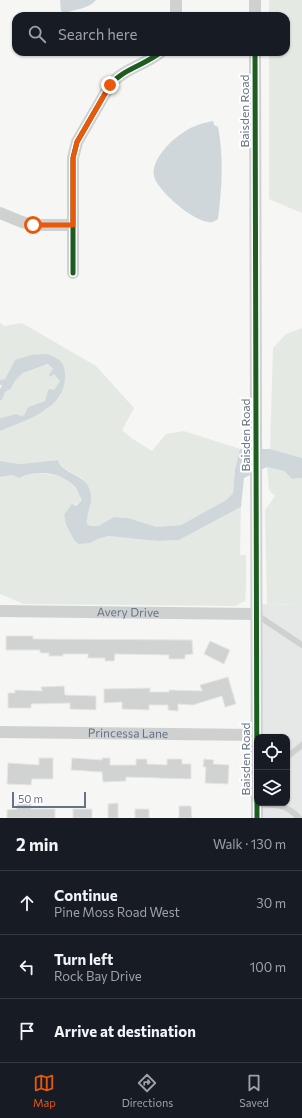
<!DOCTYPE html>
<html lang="en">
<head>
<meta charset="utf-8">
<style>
	body { margin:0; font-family:Commissioner,sans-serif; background:#242831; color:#f1f3f6 }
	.controls { position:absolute; right:12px; bottom:12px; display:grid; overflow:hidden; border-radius:8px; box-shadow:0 1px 3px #0004 }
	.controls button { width:36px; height:36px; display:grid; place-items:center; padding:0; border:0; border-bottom:1px solid #363941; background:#171b24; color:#f1f3f6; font:20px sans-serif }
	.scale { position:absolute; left:12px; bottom:10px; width:74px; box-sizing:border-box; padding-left:4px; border:2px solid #647486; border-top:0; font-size:11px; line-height:14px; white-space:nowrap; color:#647486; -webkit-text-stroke:3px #fff; paint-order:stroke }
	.stop { position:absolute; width:12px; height:12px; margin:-9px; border:3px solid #ea580c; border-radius:50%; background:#fff }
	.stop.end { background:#ea580c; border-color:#fff; box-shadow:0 1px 4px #0008 }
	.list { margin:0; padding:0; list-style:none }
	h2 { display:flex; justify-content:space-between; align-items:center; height:52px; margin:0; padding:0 16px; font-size:17px }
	h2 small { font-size:13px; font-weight:400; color:#9ea1a6 }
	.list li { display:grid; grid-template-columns:26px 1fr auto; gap:12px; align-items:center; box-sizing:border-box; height:64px; padding:0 16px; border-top:1px solid #363941 }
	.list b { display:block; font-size:15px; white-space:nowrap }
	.list p { margin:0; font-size:13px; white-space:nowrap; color:#9ea1a6 }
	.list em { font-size:13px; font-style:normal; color:#9ea1a6 }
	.icon { flex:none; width:22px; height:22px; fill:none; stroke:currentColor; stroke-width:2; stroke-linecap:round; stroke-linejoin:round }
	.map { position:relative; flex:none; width:302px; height:818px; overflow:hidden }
	.search { position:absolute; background:#171b24; box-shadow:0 1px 3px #0004; left:12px; right:12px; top:12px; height:44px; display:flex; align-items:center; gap:10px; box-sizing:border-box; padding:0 14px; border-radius:12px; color:#9ea1a6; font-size:15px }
	.sheet { height:244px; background:#171b24 }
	nav { display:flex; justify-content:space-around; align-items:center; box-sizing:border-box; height:56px; border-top:1px solid #363941; background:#171b24; font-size:11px; color:#9ea1a6 }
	nav a { display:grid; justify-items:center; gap:2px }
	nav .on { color:#ea580c }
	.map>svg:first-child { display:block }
</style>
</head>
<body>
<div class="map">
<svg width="302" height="818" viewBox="0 0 302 818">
	<rect width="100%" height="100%" fill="#f6f6f5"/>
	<polygon fill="#e6e8e7" points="261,604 302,605 302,818 261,818 261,803 287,803 287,737 261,737"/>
	<g fill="#e5e9e3">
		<polygon points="269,0 302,0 302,213 269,199 269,52 286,52 286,16 269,16"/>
		<polygon points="0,323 4,326 22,323 96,366 134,408 122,430 131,438 152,451 166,434 184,431 240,449 235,469 233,493 226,500 181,525 157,527 128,518 114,517 98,526 90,526 87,524 87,518 91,497 82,478 63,468 58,460 20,464 0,461 0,431 46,410 61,395 58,358 15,360 5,379 0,380"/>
		<polygon points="302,328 302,458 270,449 273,348 286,334"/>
		<polygon points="49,364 60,381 54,390 48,390 45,401 28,407 25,414 22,416 16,414 0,418 0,401 2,400 5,392 11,389 15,381 23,373"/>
		<polygon points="267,467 284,471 292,479 302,478 302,605 267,604 265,510 275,496 269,490"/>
		<path d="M37 473C63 476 69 475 82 500L64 515 66 525 74 540 90 543 98 539 108 536 157 541 179 540 241 507 240 555H246V589L245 601 235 606 24 604 0 594V477L14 475 19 478 24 474Z"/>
	</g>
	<g fill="#d0d7da">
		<path d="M60 0H96C89 9 75 9 65 13L61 11Z"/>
		<path d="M213 121 214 125 218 127C224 157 222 188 218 219 218 219 213 222 213 222 196 225 161 193 155 179 148 162 171 140 184 132 192 126 203 123 213 121Z"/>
		<path d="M47 354C58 358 65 361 65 375 67 409 25 420 0 431V418L16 414 22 416 25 414 28 407 45 401 48 390 50 389 54 390 60 381 54 374 50 377 49 375 53 369 48 364 23 373 15 381 11 389 5 392 2 400 0 401V389L2 385H0V380L5 379 15 360 31 355Z"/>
		<path d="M240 449H270L302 458V478L292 479 284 471 267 467 244 478 241 507 179 540 157 541 108 536 98 539 90 543 79 544 74 540 66 525 64 515 72 504 76 506 82 500C79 495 77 489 74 486 62 472 34 469 19 478L13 475 0 477V461L20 464 58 460C59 463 61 466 63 468 75 477 89 477 91 496 92 505 86 514 87 524L90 526H98L114 517 128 518 157 527 181 525 226 500 233 493 235 469Z"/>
	</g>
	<g fill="#d1d2d2" stroke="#e6e6e4">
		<polygon points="6,636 33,636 33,639 192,640 193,654 185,655 185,659 169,659 169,655 115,654 114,661 105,661 105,658 88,658 88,654 63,654 63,656 49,656 49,653 40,653 40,650 6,650"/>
		<polygon points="210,641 230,650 224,664 204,654"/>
		<polygon points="228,677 236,704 225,707 222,696 193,705 178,704 178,711 168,710 168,705 149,705 149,710 122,709 122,702 104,703 104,689 150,688 150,692 169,692 169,690 202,691 200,685"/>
		<polygon points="64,686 65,695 96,696 96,710 70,709 70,703 31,704 31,708 8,708 8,693 15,693 15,690 42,691 41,687"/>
		<polygon points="39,758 53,758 53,779 32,779 31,785 7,784 8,763 39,765"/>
		<polygon points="72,758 102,760 102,758 110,758 110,765 136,765 136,759 147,759 147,764 167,765 167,759 182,759 182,764 191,764 191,779 126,777 126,781 103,782 102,772 71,770"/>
		<polygon points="204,759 214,760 213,764 229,765 228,784 205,783 206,767 203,767"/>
		<polygon points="118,803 118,818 108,818 108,804"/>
		<polygon points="17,804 31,804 31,809 55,809 55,818 7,818 7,810 17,809"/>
		<polygon points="179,806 191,806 192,818 179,818"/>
		<rect x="73" y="809" width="19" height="9"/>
		<rect x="135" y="809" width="14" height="9"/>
	</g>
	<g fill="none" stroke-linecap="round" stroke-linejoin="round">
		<g stroke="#cfd1d1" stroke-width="6">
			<polyline points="257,615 302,645"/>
			<polyline points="287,757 302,745"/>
			<path d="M256 804C275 805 285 803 299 818"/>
		</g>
		<g stroke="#cfd1d1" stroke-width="12">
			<polyline points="176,0 176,16"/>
			<polyline points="255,0 255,16"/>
			<polyline points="255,52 257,818"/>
			<polyline points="0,213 22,222 33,225 73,225"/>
			<path d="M73 273V158L77 142 110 85C123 69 145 65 161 52"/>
			<path id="s1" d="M0 611 256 614"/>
			<path id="s2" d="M0 732 256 735"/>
		</g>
		<defs>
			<g id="cycleway">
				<polyline points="255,52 257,818"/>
				<path d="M73 273V158L77 142 110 85C123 69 145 65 161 52"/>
			</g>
		</defs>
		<use href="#cycleway" stroke="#fff" stroke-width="8"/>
		<use href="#cycleway" stroke="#1b5e20" stroke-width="5"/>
	</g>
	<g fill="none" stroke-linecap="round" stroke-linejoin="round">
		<polyline stroke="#ea580c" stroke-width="5" points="33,225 73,225 73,158 77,142 110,85"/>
	</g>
	<g text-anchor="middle" stroke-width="4" stroke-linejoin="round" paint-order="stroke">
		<g font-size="12" fill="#647486" stroke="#fff">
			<text transform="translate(245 111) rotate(-90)" y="4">Baisden Road</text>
			<text transform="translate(246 435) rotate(-90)" y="4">Baisden Road</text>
			<text dy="4" stroke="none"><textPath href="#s1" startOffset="128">Avery Drive</textPath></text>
			<text dy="4" stroke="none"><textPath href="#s2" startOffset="128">Princessa Lane</textPath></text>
			<text transform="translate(246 759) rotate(-90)" y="4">Baisden Road</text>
		</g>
	</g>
</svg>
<div class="controls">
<button><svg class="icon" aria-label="locate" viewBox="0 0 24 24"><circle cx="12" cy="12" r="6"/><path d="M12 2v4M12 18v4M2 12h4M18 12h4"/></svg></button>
<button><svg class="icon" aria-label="layers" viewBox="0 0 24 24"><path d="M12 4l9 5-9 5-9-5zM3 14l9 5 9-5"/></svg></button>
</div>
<div class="scale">50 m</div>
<div class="stop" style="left:33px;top:225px"></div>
<div class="stop end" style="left:110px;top:85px"></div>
<div class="search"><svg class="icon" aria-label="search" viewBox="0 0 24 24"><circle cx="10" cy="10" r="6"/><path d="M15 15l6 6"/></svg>Search here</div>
</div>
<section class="sheet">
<h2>2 min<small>Walk · 130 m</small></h2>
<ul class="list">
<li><svg class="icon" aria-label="ahead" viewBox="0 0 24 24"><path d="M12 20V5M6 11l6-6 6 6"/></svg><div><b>Continue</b><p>Pine Moss Road West</p></div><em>30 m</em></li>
<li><svg class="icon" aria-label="left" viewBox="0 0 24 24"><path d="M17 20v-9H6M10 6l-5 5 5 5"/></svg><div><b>Turn left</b><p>Rock Bay Drive</p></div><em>100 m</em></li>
<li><svg class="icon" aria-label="arrive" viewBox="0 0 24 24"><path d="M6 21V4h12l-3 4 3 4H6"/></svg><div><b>Arrive at destination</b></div></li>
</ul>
</section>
<nav>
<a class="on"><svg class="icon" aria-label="map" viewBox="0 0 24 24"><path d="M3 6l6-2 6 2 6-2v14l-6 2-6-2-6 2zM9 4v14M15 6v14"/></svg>Map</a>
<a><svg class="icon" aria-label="directions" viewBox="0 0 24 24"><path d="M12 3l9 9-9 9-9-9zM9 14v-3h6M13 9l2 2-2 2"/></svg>Directions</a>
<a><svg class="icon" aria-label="saved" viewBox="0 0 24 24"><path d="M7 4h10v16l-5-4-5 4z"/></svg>Saved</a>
</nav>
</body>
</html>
